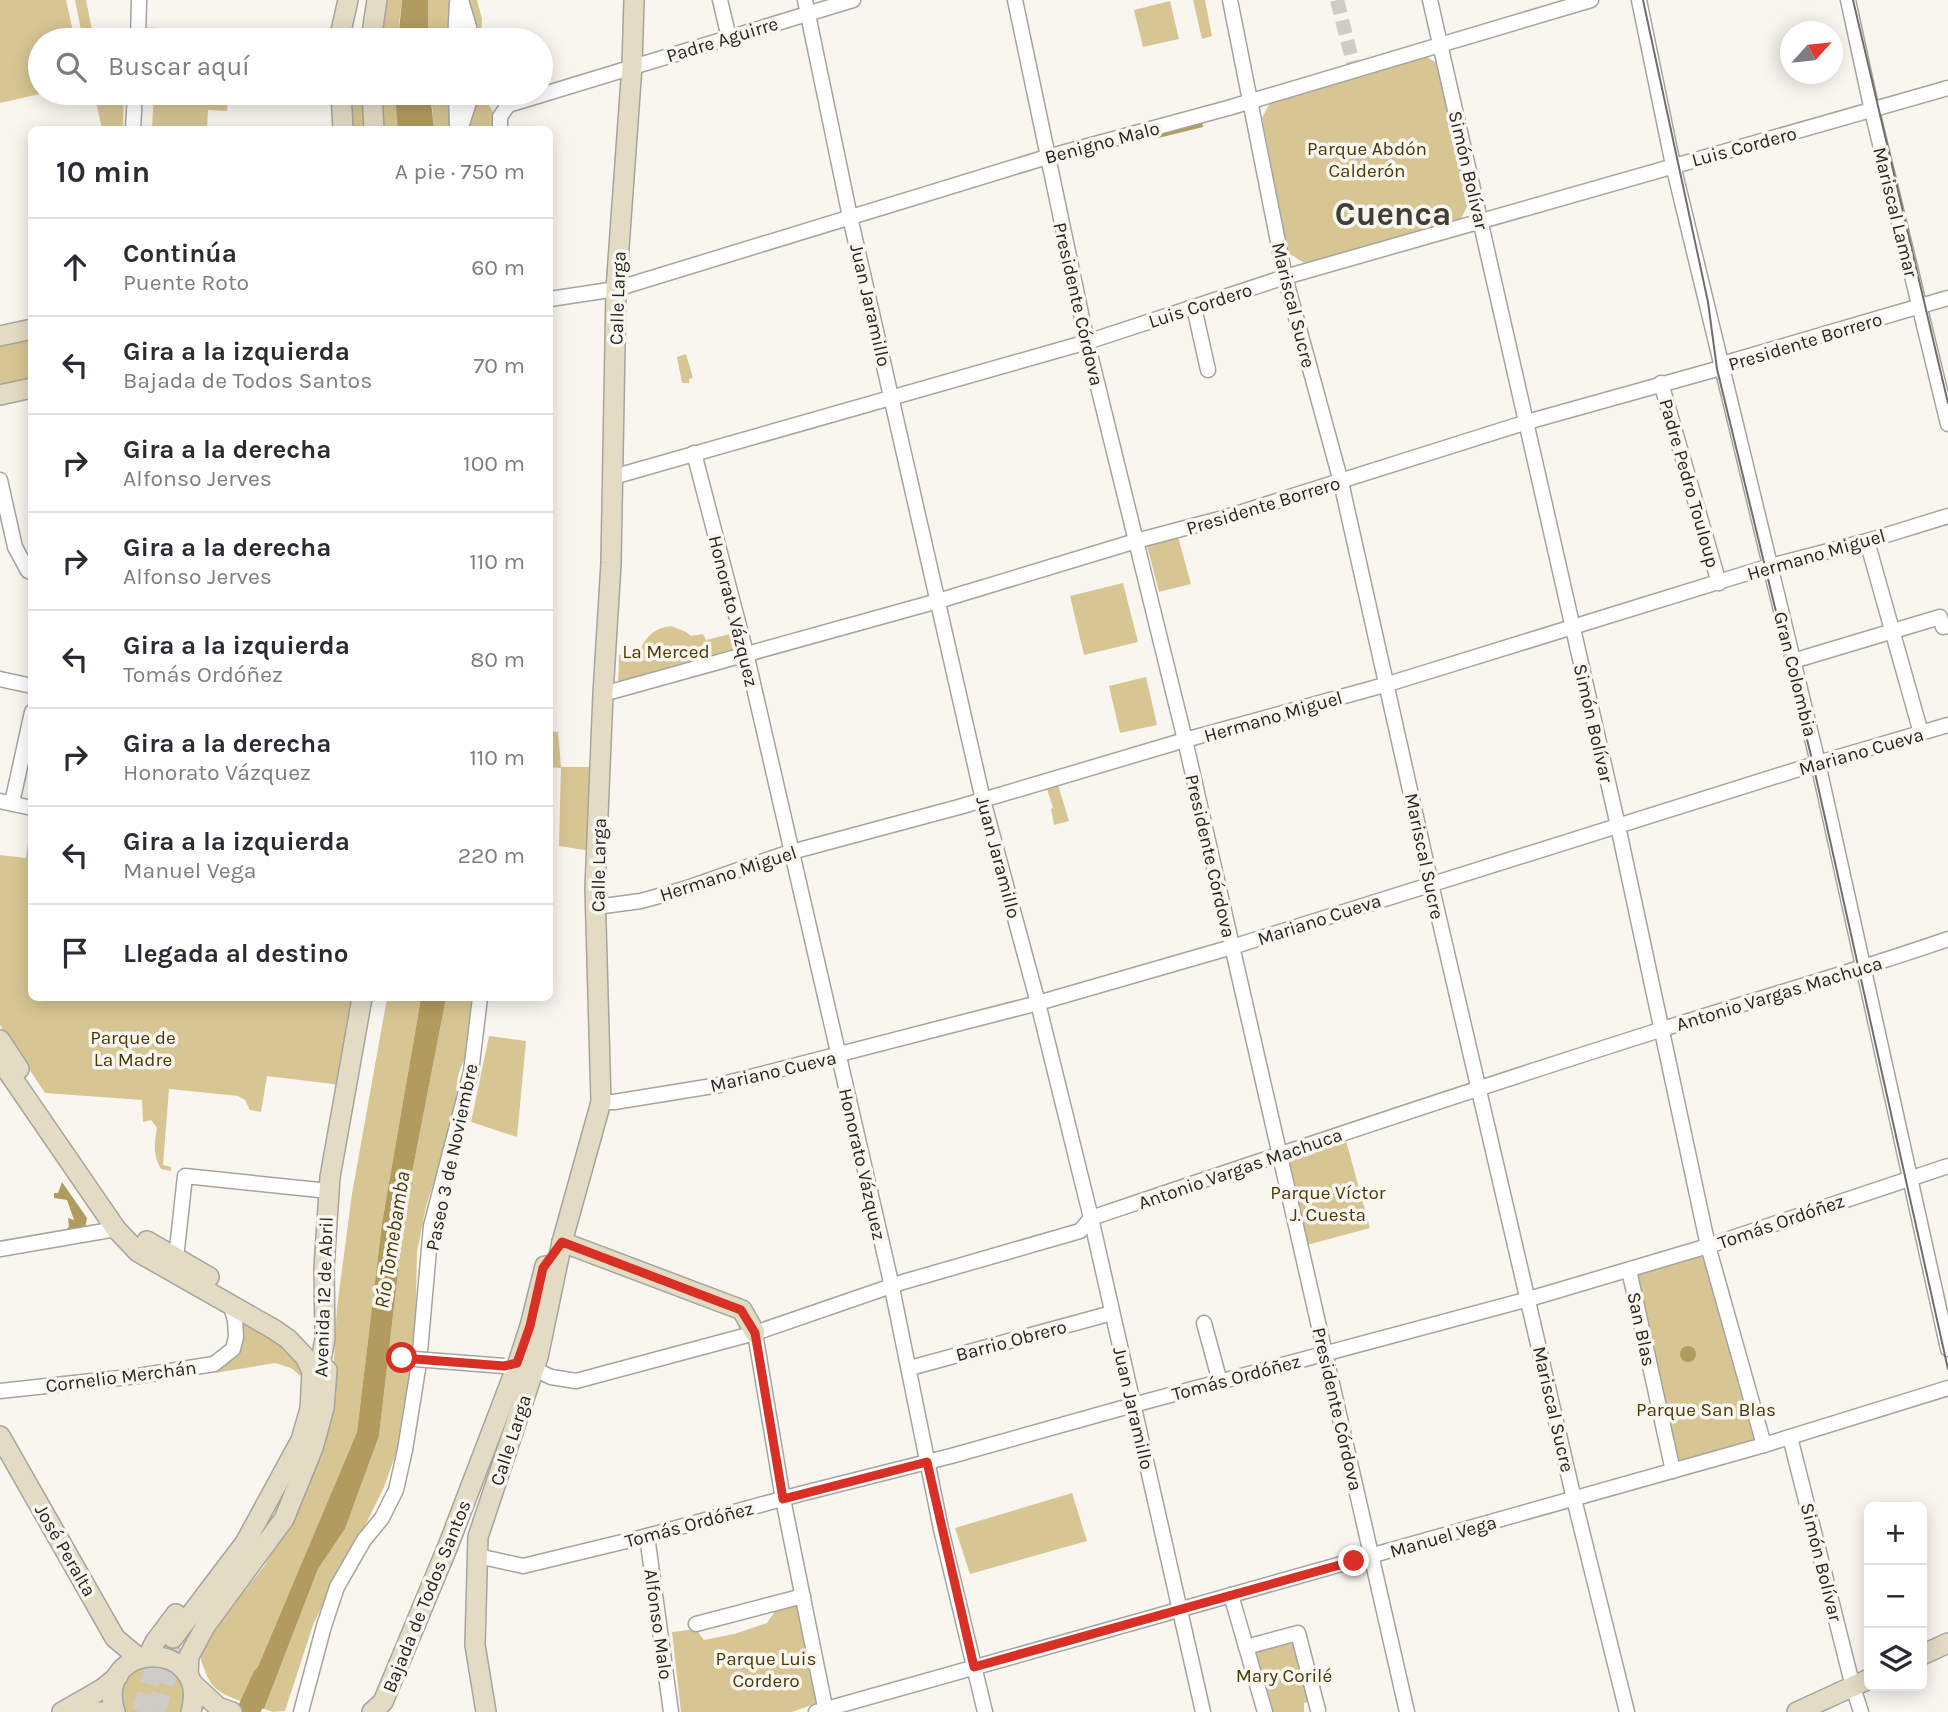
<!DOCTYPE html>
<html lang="es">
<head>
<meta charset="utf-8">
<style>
	body { margin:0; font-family:Karla,sans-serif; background:#f2f2f3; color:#2b2b33 }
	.controls { position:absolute; right:21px; bottom:21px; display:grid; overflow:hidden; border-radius:10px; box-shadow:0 4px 18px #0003 }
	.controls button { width:63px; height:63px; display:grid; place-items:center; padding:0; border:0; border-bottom:2px solid #e1e1e2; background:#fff; color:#2b2b33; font:35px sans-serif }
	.compass { position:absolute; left:1780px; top:21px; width:63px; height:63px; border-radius:50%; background:#fff; box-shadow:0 4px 18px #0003; rotate:63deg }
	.stop { position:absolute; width:21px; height:21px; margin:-16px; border:5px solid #d93025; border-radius:50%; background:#fff }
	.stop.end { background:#d93025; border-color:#fff; box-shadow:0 2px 7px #0008 }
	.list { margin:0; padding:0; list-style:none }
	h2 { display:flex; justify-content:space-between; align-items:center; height:91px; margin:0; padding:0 28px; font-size:30px }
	h2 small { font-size:23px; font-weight:400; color:#7c7c81 }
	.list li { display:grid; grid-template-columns:46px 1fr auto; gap:21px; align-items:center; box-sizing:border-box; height:98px; padding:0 28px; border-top:2px solid #e1e1e2 }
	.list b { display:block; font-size:26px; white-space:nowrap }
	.list p { margin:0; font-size:23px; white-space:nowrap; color:#7c7c81 }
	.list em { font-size:23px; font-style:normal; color:#7c7c81 }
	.icon { flex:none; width:38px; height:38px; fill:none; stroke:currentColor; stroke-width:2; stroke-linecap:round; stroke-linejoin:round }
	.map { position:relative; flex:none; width:1948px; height:1712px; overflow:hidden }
	.search { position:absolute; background:#fff; box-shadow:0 4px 18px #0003; left:28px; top:28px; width:525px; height:77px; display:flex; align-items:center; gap:18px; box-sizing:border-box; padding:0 24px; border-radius:38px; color:#7c7c81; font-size:26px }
	.panel { position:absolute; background:#fff; box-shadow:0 4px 18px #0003; left:28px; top:126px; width:525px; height:875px; border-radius:10px }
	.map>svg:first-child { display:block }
</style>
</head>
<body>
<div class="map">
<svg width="1948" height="1712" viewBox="0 0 1948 1712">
	<rect width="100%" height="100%" fill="#f9f6f0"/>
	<g fill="#d7c593">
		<polygon points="0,0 66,0 75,40 40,40 40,93 44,93 0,103"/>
		<polygon points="75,0 86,0 94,40 83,40"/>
		<polygon points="385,0 402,0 397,40 380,40"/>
		<polygon points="428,0 477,0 482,19 481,40 428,40"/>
		<polygon points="1193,0 1205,0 1212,36 1202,39"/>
		<polygon points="1170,1 1179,39 1143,47 1134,10"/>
		<polygon points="1421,53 1441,66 1470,200 1460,221 1308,265 1288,253 1262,118 1273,97"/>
		<polygon points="94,93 124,93 123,129 102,129"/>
		<polygon points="154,93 228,93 227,111 208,110 207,128 223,129 152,129"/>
		<polygon points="341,93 372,93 374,129 343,129"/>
		<polygon points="382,93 398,93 400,129 384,129"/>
		<polygon points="431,93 484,93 485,100 494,113 492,129 434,129"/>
		<polygon points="31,340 31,381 0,387 0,346"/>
		<polygon points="686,354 693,378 689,379 689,383 682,383 677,357"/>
		<polygon points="1178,537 1191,584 1159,592 1147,546"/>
		<polygon points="1123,583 1138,642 1084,655 1070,596"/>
		<path d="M671 626 686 632 691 636 703 634 706 640 734 633 740 655 618 689 619 655 641 648C648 634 656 628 671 626Z"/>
		<polygon points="1146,677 1157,725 1120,733 1109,686"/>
		<polygon points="550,731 558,732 561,767 594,767 591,851 559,846 561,768 550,767"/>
		<polygon points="1058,785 1069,821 1054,825 1051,809 1053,808 1047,789"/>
		<path d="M31 818 32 998H360L341 1085 267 1076 261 1112 250 1110 245 1100 238 1096 169 1089 163 1165 171 1167V1171L161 1169C153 1156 154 1143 157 1128L151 1120 143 1122 142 1100 45 1093 0 1025V855L26 858Z"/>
		<path d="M387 998H421L382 1223 357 1432 243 1702C213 1691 210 1687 200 1657L210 1636 264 1566 293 1520 331 1411 337 1307 352 1194Z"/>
		<path d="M446 998H474L467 1057C457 1068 455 1090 458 1104L426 1207 417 1252 415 1341 402 1437 384 1487 364 1528 334 1581 313 1625 285 1711 273 1712 264 1709 318 1569 345 1529 379 1436 406 1204Z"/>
		<polygon points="489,1036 526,1041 517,1137 471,1122"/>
		<polygon points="1345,1137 1370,1228 1303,1246 1282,1157"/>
		<polygon points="1705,1251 1759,1439 1678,1466 1633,1272"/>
		<path d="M240 1321 280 1341 297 1359 302 1377 291 1368 275 1363 215 1373C232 1350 247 1353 240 1321Z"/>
		<polygon points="1072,1493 1087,1541 970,1574 955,1528"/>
		<polygon points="798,1601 817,1703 792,1712 681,1712 672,1632 696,1629 704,1640 734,1634 767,1623 778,1607"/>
		<polygon points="1299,1640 1314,1700 1304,1703 1304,1712 1270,1712 1253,1650"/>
		<path d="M142 1666C158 1666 181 1668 185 1689 186 1695 183 1705 183 1712H124C121 1689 120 1679 142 1666Z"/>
	</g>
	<g fill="#b19b5e">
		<polygon points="402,0 428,0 428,40 398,40"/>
		<polygon points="395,93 430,93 434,129 398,129"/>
		<polygon points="1202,122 1203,127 1154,139 1153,134"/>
		<polygon points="421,998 446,998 406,1204 379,1436 345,1529 318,1569 264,1709 243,1702 357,1432 382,1223"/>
		<polygon points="62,1182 87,1218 85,1228 66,1231 69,1226 68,1218 74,1220 67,1200 54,1198 54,1193 58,1193"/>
		<circle cx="1688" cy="1354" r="8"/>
	</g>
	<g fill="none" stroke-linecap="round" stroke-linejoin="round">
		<polyline stroke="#b19b5e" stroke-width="23" points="248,1712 264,1677"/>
		<polyline stroke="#cfccc7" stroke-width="14" stroke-dasharray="14 7" stroke-linecap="butt" points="1337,0 1355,71"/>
		<g stroke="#cfccc7" stroke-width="19" stroke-dasharray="19 10" stroke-linecap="butt">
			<polyline points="141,1712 152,1675 173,1638"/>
			<polyline points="156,1712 164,1683 181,1648"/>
		</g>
		<defs>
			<g id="street">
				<polyline points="461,0 469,27 469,40"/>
				<polyline points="720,0 729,38"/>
				<polyline points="805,0 850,217 983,800 1038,1003 1091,1218 1203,1712"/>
				<polyline points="1015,0 1087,342 1185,740 1407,1712"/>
				<polyline points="1230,0 1285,277 1341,482 1431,884 1574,1499 1627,1712"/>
				<polyline points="1430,0 1618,826 1708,1246 1764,1445"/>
				<polyline points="1639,0 1673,165 1818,763 1948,1349"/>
				<polyline points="1848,0 1872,111 1948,424"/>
				<polyline points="139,36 293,40"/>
				<polyline points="138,40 139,0"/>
				<polyline points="455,40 457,3"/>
				<polyline points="456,93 457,128"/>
				<polyline points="133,130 135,93"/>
				<polyline points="460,130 472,93"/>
				<polyline points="500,130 500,117 508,105 853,0"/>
				<polyline points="550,299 616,289 1047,157 1228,108 1591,0"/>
				<polyline points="1194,307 1208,370"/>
				<polyline points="1661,383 1719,583"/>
				<polyline points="694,453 746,653 890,1278 941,1529 985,1712"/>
				<polyline points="613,477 1087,342 1285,277 1948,88"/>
				<polyline points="0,480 15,547 28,571 32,572"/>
				<polyline points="1867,541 1921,733"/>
				<polyline points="1793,661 1940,617 1943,627 1948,626"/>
				<polyline points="0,679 32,686"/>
				<polyline points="603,694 938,601 1136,541 1223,518 1527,422 1717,369 1722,364 1948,298"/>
				<polyline points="0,801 32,808"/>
				<polyline points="12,803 32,712"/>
				<polyline points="596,907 641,901 684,889 784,854 959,807 1185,740 1388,684 1770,566 1867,541 1948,516"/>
				<polyline points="601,1102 614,1102 719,1085 1038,1003 1232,947 1818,763 1948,725"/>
				<polyline points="0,1249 116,1229"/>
				<polyline points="176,1258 185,1176 329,1191"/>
				<polyline points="1629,1270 1673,1471"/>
				<polyline points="1204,1323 1220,1382"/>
				<polyline points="755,1333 783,1499 826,1712"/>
				<polyline points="910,1368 1112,1313"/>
				<path d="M534 1369 551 1377 576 1381 755 1333 903 1282 1080 1231 1091 1218C1280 1154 1470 1090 1660 1030 1756 999 1853 972 1948 939"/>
				<polyline points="0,1391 138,1376 214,1364 233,1349 236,1337 235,1320 230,1304"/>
				<polyline points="1790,1437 1853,1687 1861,1712"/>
				<polyline points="647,1536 671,1712"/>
				<polyline points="478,1556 523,1566 647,1536 800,1494 951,1456 1133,1405 1529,1299 1708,1246 1948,1166"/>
				<polyline points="1231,1595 1265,1712"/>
				<polyline points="696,1624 803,1596"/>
				<polyline points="1246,1647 1298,1633 1318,1710"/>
				<polyline points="301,1712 324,1626 337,1587 364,1540 382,1518 396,1490 405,1450 419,1363 431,1226 471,1072 480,998"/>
				<polyline points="816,1712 1764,1445 1948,1388"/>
			</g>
			<g id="secondary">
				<polyline points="339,40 348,0"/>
				<polyline points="371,40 377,0"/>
				<polyline points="341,93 343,130"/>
				<polyline points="372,93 374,130"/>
				<polyline points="0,336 32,329"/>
				<polyline points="0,395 32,388"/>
				<polyline points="0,1040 19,1069"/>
				<polyline points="0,1060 116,1229 138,1252 275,1330 288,1339 305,1357 312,1371 310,1409 301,1440 245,1543 173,1638"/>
				<polyline points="147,1241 209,1277"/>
				<polyline points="562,1242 742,1310 755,1333"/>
				<polyline points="319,1385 320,1365 325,1339 324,1268 330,1177 362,998"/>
				<polyline points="0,1436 115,1638 139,1658"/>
				<polyline points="1922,1655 1948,1643"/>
				<polyline points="148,1656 155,1642 176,1614"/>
				<polyline points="188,1675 189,1656 206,1625 284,1519 313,1448 324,1408 327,1370"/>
				<polyline points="192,1683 218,1707 232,1712"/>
				<polyline points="62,1712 102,1689 118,1676"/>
				<polyline points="84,1712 103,1712"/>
				<path d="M115 1712C93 1639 212 1638 191 1712"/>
				<polyline points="372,1712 383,1702 448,1546 518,1363 530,1326 545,1266"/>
				<polyline points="486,1712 475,1645 478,1537 538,1357 562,1242 601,1102 595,888 603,694 611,563 616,289 632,66 634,0"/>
				<polyline points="1797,1712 1869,1679"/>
			</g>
		</defs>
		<use href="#street" stroke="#a6a49e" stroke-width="17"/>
		<use href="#secondary" stroke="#a6a49e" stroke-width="22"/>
		<use href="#street" stroke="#fff" stroke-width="14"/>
		<use href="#secondary" stroke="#e3dbc4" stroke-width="19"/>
		<g stroke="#706e6b" stroke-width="2">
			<polyline points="1643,0 1708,302 1717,369 1813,764 1948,1369"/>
			<polyline points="1853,0 1948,403"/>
		</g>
		<defs>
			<polyline id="street-bridge" points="402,1358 504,1366"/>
		</defs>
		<use href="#street-bridge" stroke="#a6a49e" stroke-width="17" stroke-linecap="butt"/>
		<use href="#street-bridge" stroke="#fff" stroke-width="14"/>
	</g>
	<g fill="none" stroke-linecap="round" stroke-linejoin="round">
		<polyline stroke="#d93025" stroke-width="9" points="402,1358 504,1366 517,1363 530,1326 543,1268 562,1242 741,1310 755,1333 783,1499 927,1462 974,1667 1354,1561"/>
	</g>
	<g text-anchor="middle" stroke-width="7" stroke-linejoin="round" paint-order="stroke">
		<g font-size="19" fill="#272624" stroke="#f9f6f0">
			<text transform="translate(722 39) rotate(-17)" y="7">Padre Aguirre</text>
			<text transform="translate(1102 142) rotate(-15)" y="7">Benigno Malo</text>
			<text transform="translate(1744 146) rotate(-15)" y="7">Luis Cordero</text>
			<text transform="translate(1469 170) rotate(77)" y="7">Simón Bolívar</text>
			<text transform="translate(1896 212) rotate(76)" y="7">Mariscal Lamar</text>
			<text transform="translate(617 298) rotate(-88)" y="7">Calle Larga</text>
			<text transform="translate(1079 304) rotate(77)" y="7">Presidente Córdova</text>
			<text transform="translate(871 305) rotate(77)" y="7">Juan Jaramillo</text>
			<text transform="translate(1200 305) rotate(-18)" y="7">Luis Cordero</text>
			<text transform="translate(1294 305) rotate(76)" y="7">Mariscal Sucre</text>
			<text transform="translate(1805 341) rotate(-17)" y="7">Presidente Borrero</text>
			<text transform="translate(1690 483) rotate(74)" y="7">Padre Pedro Touloup</text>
			<text transform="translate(1263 505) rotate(-17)" y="7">Presidente Borrero</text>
			<text transform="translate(1816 554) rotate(-16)" y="7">Hermano Miguel</text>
			<text transform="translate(734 611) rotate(76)" y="7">Honorato Vázquez</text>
			<text transform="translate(1796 674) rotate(76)" y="7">Gran Colombia</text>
			<text transform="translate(1273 716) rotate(-16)" y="7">Hermano Miguel</text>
			<text transform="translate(1594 723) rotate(77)" y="7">Simón Bolívar</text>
			<text transform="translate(1861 751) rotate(-16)" y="7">Mariano Cueva</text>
			<text transform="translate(1211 856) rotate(77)" y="7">Presidente Córdova</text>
			<text transform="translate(1425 856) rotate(78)" y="7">Mariscal Sucre</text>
			<text transform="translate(999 857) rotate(75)" y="7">Juan Jaramillo</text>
			<text transform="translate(598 865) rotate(-89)" y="7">Calle Larga</text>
			<text transform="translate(728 873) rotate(-18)" y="7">Hermano Miguel</text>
			<text transform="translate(1319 919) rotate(-18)" y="7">Mariano Cueva</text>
			<text transform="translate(1779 993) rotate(-17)" y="7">Antonio Vargas Machuca</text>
			<text transform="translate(773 1071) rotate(-13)" y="7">Mariano Cueva</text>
			<text transform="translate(451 1157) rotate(-78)" y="7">Paseo 3 de Noviembre</text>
			<text transform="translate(863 1164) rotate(77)" y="7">Honorato Vázquez</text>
			<text transform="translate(1240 1168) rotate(-19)" y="7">Antonio Vargas Machuca</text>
			<text transform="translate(1781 1221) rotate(-19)" y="7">Tomás Ordóñez</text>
			<text transform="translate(323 1297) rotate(-88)" y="7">Avenida 12 de Abril</text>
			<text transform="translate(1642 1329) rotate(78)" y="7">San Blas</text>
			<text transform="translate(1011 1340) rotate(-15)" y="7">Barrio Obrero</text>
			<text transform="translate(121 1376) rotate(-7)" y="7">Cornelio Merchán</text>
			<text transform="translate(1236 1377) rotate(-15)" y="7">Tomás Ordóñez</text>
			<text transform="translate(1134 1408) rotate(77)" y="7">Juan Jaramillo</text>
			<text transform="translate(1338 1409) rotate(77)" y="7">Presidente Córdova</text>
			<text transform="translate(1554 1409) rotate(77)" y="7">Mariscal Sucre</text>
			<text transform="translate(510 1440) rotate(-72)" y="7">Calle Larga</text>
			<text transform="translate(689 1524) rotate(-15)" y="7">Tomás Ordóñez</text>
			<text transform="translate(1443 1536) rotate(-16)" y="7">Manuel Vega</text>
			<text transform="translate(66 1550) rotate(60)" y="7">José Peralta</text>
			<text transform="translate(1822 1562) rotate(76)" y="7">Simón Bolívar</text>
			<text transform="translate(426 1596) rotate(-68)" y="7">Bajada de Todos Santos</text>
			<text transform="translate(659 1624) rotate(82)" y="7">Alfonso Malo</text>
		</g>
		<g font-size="19" fill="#493906" stroke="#f9f6f0">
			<text x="1367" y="155">Parque Abdón<tspan x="1367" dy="22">Calderón</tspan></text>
			<text x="666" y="658">La Merced</text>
			<text x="133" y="1044">Parque de<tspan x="133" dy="22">La Madre</tspan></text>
			<text x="1328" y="1199">Parque Víctor<tspan x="1328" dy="22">J. Cuesta</tspan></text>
			<text x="1706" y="1416">Parque San Blas</text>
			<text x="766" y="1665">Parque Luis<tspan x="766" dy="22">Cordero</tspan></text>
			<text x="1284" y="1682">Mary Corilé</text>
		</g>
		<g font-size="21" font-style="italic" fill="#4c3c09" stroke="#f9f6f0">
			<text transform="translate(392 1240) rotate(-81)" y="7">Río Tomebamba</text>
		</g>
		<g font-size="33" font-weight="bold" fill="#403e39" stroke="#f9f6f0">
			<text x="1393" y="225">Cuenca</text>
		</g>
	</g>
</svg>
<div class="controls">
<button>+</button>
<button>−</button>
<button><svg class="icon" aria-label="layers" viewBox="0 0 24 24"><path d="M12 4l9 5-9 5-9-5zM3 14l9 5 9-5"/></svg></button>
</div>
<svg class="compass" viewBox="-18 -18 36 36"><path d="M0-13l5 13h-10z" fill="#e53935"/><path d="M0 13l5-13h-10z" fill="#7c7c81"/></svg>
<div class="stop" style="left:402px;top:1358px"></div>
<div class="stop end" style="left:1354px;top:1561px"></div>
<div class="search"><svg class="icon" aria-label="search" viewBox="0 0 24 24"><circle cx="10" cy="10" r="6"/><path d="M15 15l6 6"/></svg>Buscar aquí</div>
<section class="panel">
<h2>10 min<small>A pie · 750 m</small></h2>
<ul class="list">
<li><svg class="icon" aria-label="ahead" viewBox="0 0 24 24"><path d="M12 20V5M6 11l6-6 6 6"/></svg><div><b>Continúa</b><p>Puente Roto</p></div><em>60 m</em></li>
<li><svg class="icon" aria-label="left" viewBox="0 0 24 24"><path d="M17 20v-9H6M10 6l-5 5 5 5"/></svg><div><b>Gira a la izquierda</b><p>Bajada de Todos Santos</p></div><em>70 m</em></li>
<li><svg class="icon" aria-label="right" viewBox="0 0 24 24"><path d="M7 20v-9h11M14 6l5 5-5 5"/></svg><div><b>Gira a la derecha</b><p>Alfonso Jerves</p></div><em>100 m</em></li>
<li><svg class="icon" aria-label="right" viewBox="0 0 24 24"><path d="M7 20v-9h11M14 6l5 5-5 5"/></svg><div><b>Gira a la derecha</b><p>Alfonso Jerves</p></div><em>110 m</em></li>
<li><svg class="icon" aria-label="left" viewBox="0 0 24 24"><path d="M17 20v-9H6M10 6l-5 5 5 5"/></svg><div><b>Gira a la izquierda</b><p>Tomás Ordóñez</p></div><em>80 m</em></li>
<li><svg class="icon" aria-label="right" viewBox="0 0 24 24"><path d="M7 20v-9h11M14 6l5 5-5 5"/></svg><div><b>Gira a la derecha</b><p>Honorato Vázquez</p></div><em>110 m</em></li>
<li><svg class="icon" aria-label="left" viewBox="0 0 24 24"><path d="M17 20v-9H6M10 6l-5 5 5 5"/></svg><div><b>Gira a la izquierda</b><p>Manuel Vega</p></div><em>220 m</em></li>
<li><svg class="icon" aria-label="arrive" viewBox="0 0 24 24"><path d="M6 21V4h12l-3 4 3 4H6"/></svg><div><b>Llegada al destino</b></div></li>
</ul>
</section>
</div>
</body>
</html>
